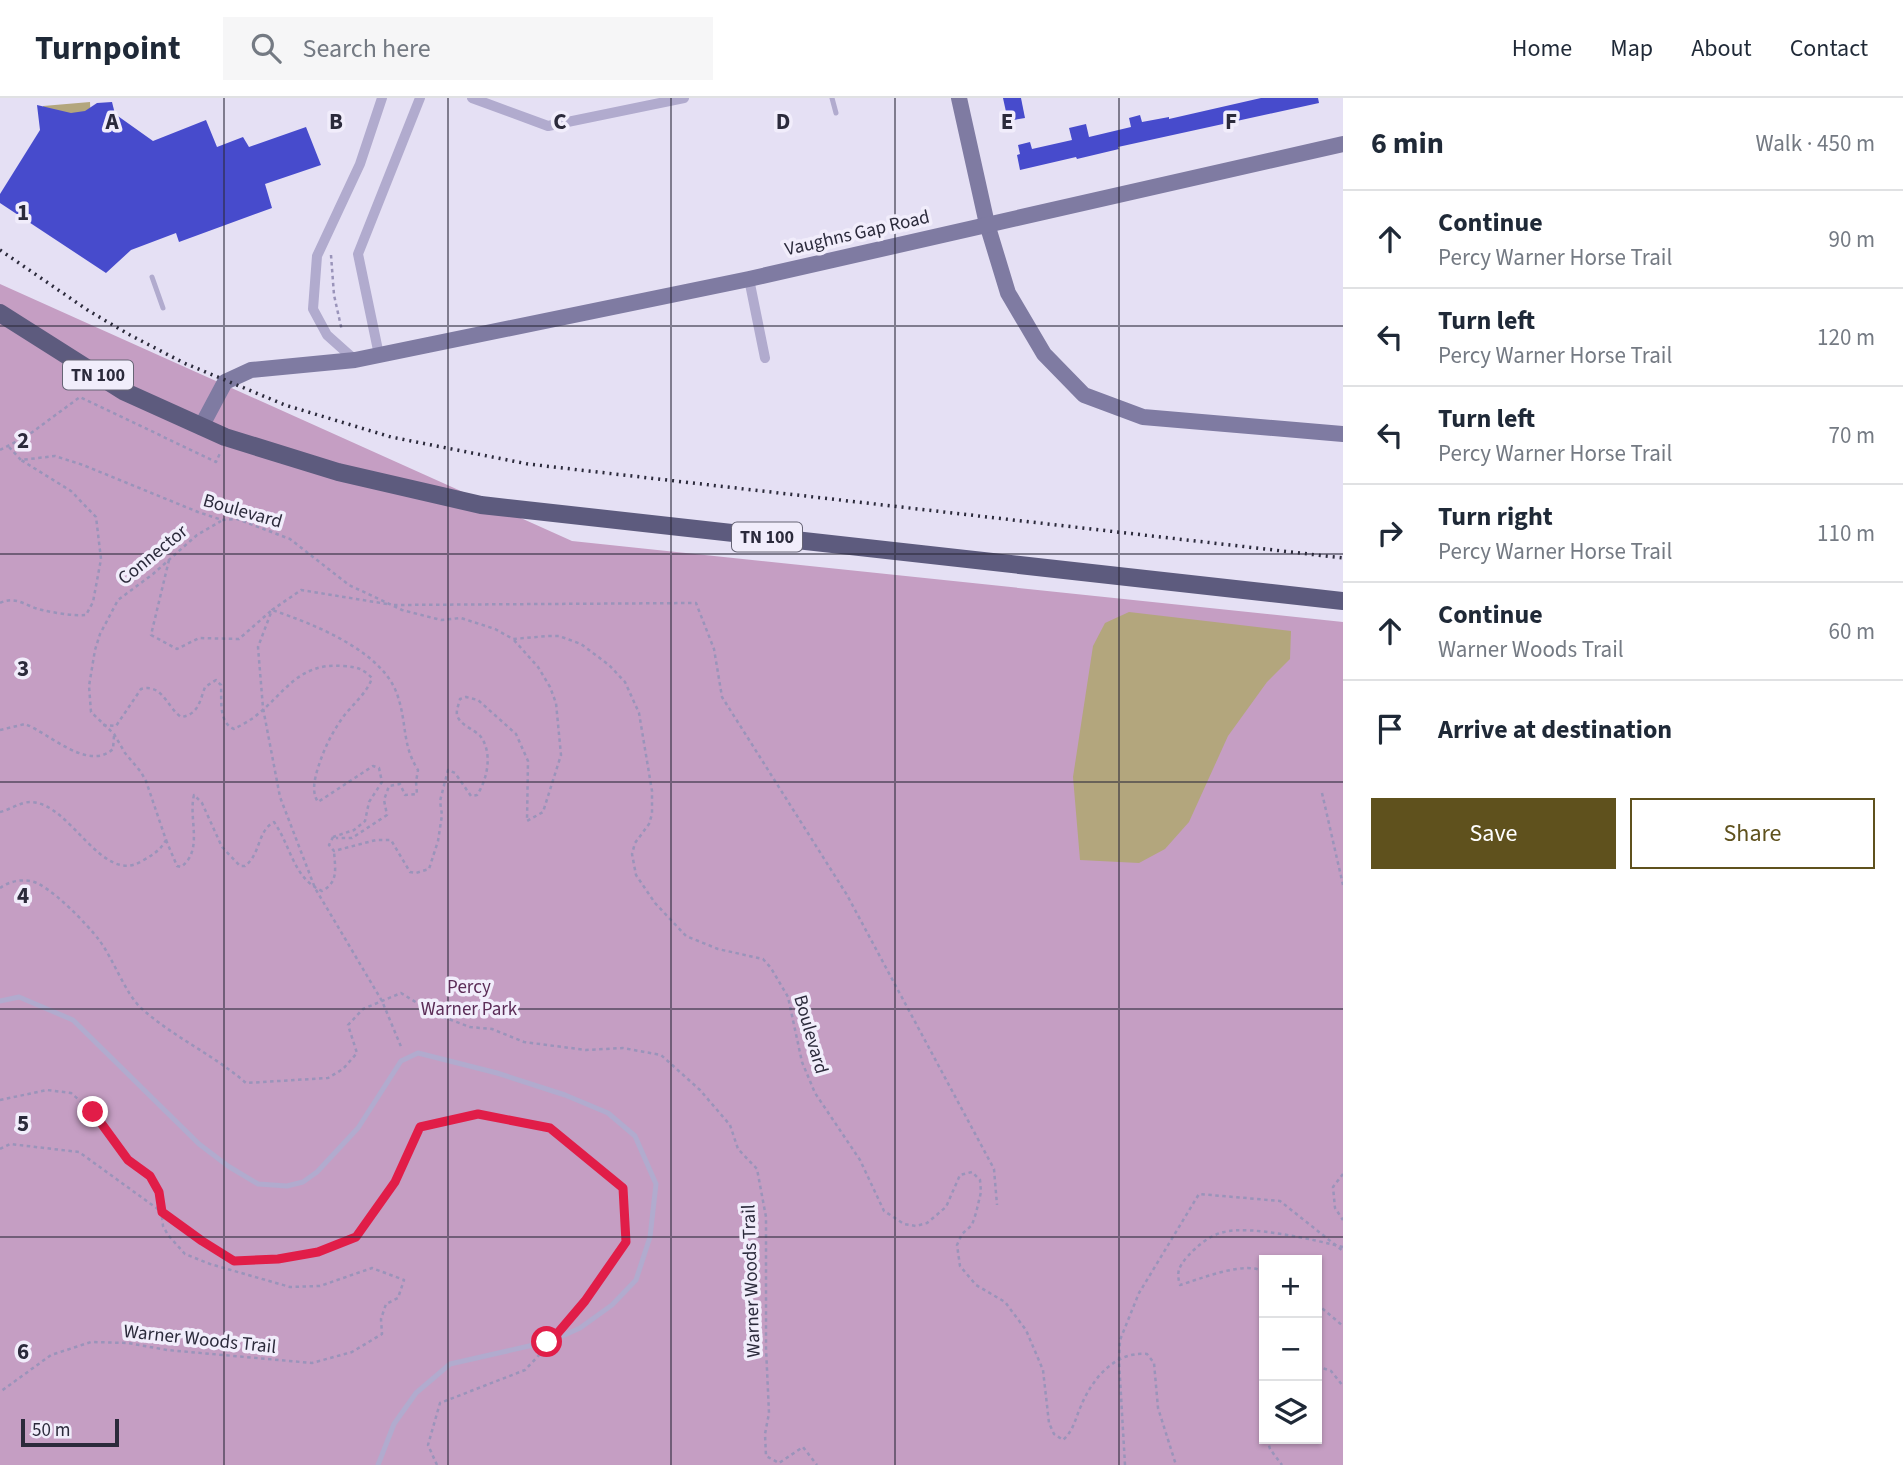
<!DOCTYPE html>
<html lang="en">
<head>
<meta charset="utf-8">
<style>
	body { margin:0; font-family:"Source Sans 3",sans-serif; background:#f6f6f7; color:#1f2937 }
	.controls { position:absolute; right:21px; bottom:21px; display:grid; overflow:hidden; border-radius:0px; box-shadow:0 2px 5px #0004 }
	.controls button { width:63px; height:63px; display:grid; place-items:center; padding:0; border:0; border-bottom:2px solid #e0e1e3; background:#fff; color:#1f2937; font:35px sans-serif }
	.scale { position:absolute; left:21px; bottom:18px; width:98px; box-sizing:border-box; padding-left:7px; border:4px solid #2b2a3b; border-top:0; font-size:19px; line-height:24px; white-space:nowrap; color:#2b2a3b; -webkit-text-stroke:5px #f1edfb; paint-order:stroke }
	.stop { position:absolute; width:21px; height:21px; margin:-16px; border:5px solid #e11d48; border-radius:50%; background:#fff }
	.stop.end { background:#e11d48; border-color:#fff; box-shadow:0 2px 7px #0008 }
	.list { margin:0; padding:0; list-style:none }
	h2 { display:flex; justify-content:space-between; align-items:center; height:91px; margin:0; padding:0 28px; font-size:30px }
	h2 small { font-size:23px; font-weight:400; color:#747a83 }
	.list li { display:grid; grid-template-columns:46px 1fr auto; gap:21px; align-items:center; box-sizing:border-box; height:98px; padding:0 28px; border-top:2px solid #e0e1e3 }
	.list b { display:block; font-size:26px; white-space:nowrap }
	.list p { margin:0; font-size:23px; white-space:nowrap; color:#747a83 }
	.list em { font-size:23px; font-style:normal; color:#747a83 }
	.actions { display:flex; gap:14px; padding:21px 28px }
	.actions a { flex:1; padding:16px 0; border:2px solid #5f511d; border-radius:0px; text-align:center; font-size:24px; color:#5f511d }
	.actions .main { background:#5f511d; color:#fff }
	.icon { flex:none; width:38px; height:38px; fill:none; stroke:currentColor; stroke-width:2; stroke-linecap:round; stroke-linejoin:round }
	.map { position:relative; flex:none; width:1343px; height:1367px; overflow:hidden }
	header { display:flex; align-items:center; gap:42px; box-sizing:border-box; height:98px; padding:0 35px; background:#fff; border-bottom:2px solid #e0e1e3 }
	header strong { font-size:33px }
	nav { display:flex; gap:38px; margin-inline-start:auto; font-size:24px }
	.search { width:490px; height:63px; background:#f6f6f7; display:flex; align-items:center; gap:18px; box-sizing:border-box; padding:0 24px; border-radius:0px; color:#747a83; font-size:26px }
	main { display:flex }
	aside { flex:1; background:#fff }
	.map>svg:first-child { display:block }
</style>
</head>
<body>
<header>
<strong>Turnpoint</strong>
<div class="search"><svg class="icon" aria-label="search" viewBox="0 0 24 24"><circle cx="10" cy="10" r="6"/><path d="M15 15l6 6"/></svg>Search here</div>
<nav><a>Home</a><a>Map</a><a>About</a><a>Contact</a></nav>
</header>
<main>
<div class="map">
<svg width="1343" height="1367" viewBox="0 0 1343 1367">
	<rect width="100%" height="100%" fill="#e5e0f4"/>
	<path fill="#c59ec3" fill-rule="evenodd" d="M0 186 572 443 1343 524V1367H0ZM1264 1162H1317V1341H1264Z"/>
	<g fill="#b3a67d">
		<polygon points="90,4 91,28 44,31 43,8"/>
		<polygon points="1129,514 1291,533 1290,561 1267,584 1228,638 1189,724 1165,751 1139,765 1080,762 1073,679 1093,548 1105,525"/>
	</g>
	<g fill="#474bcc">
		<polygon points="1003,0 1021,0 1025,20 1008,23"/>
		<polygon points="1261,0 1318,0 1319,5 1118,49 1119,51 1077,61 1076,59 1020,72 1017,57 1020,56 1018,47 1030,44 1032,51 1072,42 1069,30 1086,26 1089,39 1131,29 1129,20 1140,17 1142,24 1169,19 1169,21"/>
		<polygon points="112,4 115,16 153,43 206,22 217,49 243,39 249,49 306,29 321,67 265,86 272,110 179,144 176,135 131,152 106,175 0,105 0,96 40,32 37,7 71,15 85,13 97,5"/>
	</g>
	<g fill="none" stroke-linecap="round" stroke-linejoin="round">
		<g stroke="#9a94ba" stroke-width="2.5" stroke-dasharray="3.5 3.5" stroke-linecap="butt">
			<polyline points="331,157 334,197 342,233"/>
			<path d="M9 349 21 362 55 358 83 367 198 414 222 422 237 421 290 441 349 487 402 512 441 522 461 520 495 531 513 541 548 538H559L581 546 609 567 625 584 639 615 652 693V716L649 726 635 745 632 756 636 777 655 805 686 838 718 851 763 861 771 870 788 899 802 964 815 995 860 1062 884 1113 904 1126 916 1128 927 1125 946 1109 960 1077 972 1074 980 1082 981 1094 976 1115 972 1127 962 1136 957 1147 960 1168 976 1187 1005 1204 1026 1232 1043 1272 1049 1325 1054 1336 1063 1342C1074 1332 1075 1321 1081 1308 1092 1281 1115 1253 1147 1256L1154 1265 1158 1310 1176 1367"/>
			<polyline points="0,352 27,338 80,299 216,364 221,353"/>
			<path d="M169 462 151 537 177 551 199 540 239 541 272 512C314 526 385 554 398 599 407 626 402 647 418 672L416 684 417 696 405 697 400 686 389 688 384 702 387 717 352 740H336"/>
			<path d="M0 505C16 497 27 509 42 512 56 515 73 518 86 517L93 504 101 461 96 419 71 393 21 362"/>
			<polyline points="387,506 301,492 272,512 258,549 263,610 280,699 315,790 382,903 402,951"/>
			<polyline points="394,507 696,505 714,551 722,599 847,797 994,1071 997,1107"/>
			<path d="M103 627 116 628 141 591C162 585 167 609 181 619 198 617 200 603 205 589L216 582 221 587C222 603 218 624 234 631 240 628 247 624 253 620 284 597 297 564 343 568 357 569 362 570 372 580 367 595 353 606 343 619 331 636 323 653 317 673 314 684 312 695 318 704L373 668 379 670 382 684 369 704 365 723 354 732 333 739"/>
			<path d="M0 632 25 626C49 635 88 674 113 651L114 638"/>
			<polyline points="1322,695 1343,787"/>
			<path d="M0 714C9 712 21 704 30 704 71 704 101 788 142 763 152 757 160 753 166 742L146 683 141 674 125 655 114 636 91 614 89 588 95 552 100 536 118 502 153 476 197 437 221 423"/>
			<path d="M333 739 329 747 334 753 376 742H391L410 774 416 775 429 771 438 743 442 717 440 703 448 672 455 675 471 698 477 697C487 682 493 656 481 639 475 631 460 628 457 617 456 612 459 606 460 601L466 599 478 602 516 636 528 663 527 723 543 714 561 657 556 605 550 589 538 569 513 541"/>
			<path d="M166 742 177 768 181 769C204 752 188 721 194 697L202 705 222 749 240 768H245C261 756 257 733 274 724 291 748 293 780 322 793 339 784 335 770 334 753"/>
			<path d="M0 790C8 784 20 781 30 783 48 785 88 827 99 842 113 860 125 895 141 910 173 939 214 957 246 985L328 980 343 971 357 955 348 927 363 911 401 895 435 916 470 929 492 931 524 944 586 952 623 950 661 957 700 992 730 1027 738 1051 757 1071 766 1119V1250L769 1315 765 1336 766 1358 779 1365 803 1349 817 1367"/>
			<polyline points="0,1002 47,992 71,995 93,1014 128,1062 150,1078 159,1094 163,1128 168,1137 185,1156 210,1166 290,1189 320,1188 372,1170 404,1182 398,1200 386,1206 381,1221 382,1236 352,1254 312,1265 167,1252 128,1245 91,1244 51,1257 0,1294"/>
			<polyline points="0,1051 10,1046 79,1054 202,1143 234,1163 278,1161 318,1154 356,1139 395,1084 420,1029 478,1016 550,1030 623,1090 627,1144 566,1225"/>
			<polyline points="1343,1076 1333,1089 1335,1110 1343,1122"/>
			<path d="M1264 1174C1246 1162 1200 1181 1180 1187 1176 1174 1179 1168 1188 1158 1197 1148 1210 1137 1224 1134 1251 1127 1315 1142 1343 1149"/>
			<polyline points="1317,1206 1343,1228"/>
			<polyline points="1317,1268 1331,1273 1343,1288"/>
			<polyline points="1264,1287 1260,1299 1264,1330"/>
			<polyline points="1267,1341 1270,1351 1282,1367"/>
			<polyline points="437,1367 428,1347 440,1305 525,1272 542,1254"/>
			<polyline points="1125,1367 1119,1263 1120,1242 1139,1195 1199,1096 1280,1103 1343,1153"/>
		</g>
		<g stroke="#b1abce" stroke-width="5">
			<polyline points="832,0 836,15"/>
			<polyline points="152,179 163,210"/>
			<polyline points="0,903 19,899 73,922 199,1046 228,1068 258,1086 287,1088 303,1084 317,1074 358,1030 401,963 418,955 497,975 565,997 608,1015 635,1038 656,1086 650,1139 636,1182 612,1207 580,1230 551,1243 450,1266 416,1295 394,1326 378,1367"/>
		</g>
		<g stroke="#b1abce" stroke-width="10">
			<polyline points="472,0 548,28 684,0"/>
			<polyline points="749,181 765,260"/>
			<polyline points="379,257 358,156 420,0"/>
			<polyline points="355,262 327,237 313,211 317,158 360,66 382,0"/>
		</g>
		<g stroke="#7f7ba2" stroke-width="16">
			<polyline points="959,0 987,126 1008,195 1044,256 1084,297 1143,319 1343,336"/>
			<polyline points="201,329 225,284 251,272 355,262 749,181 1343,46"/>
		</g>
		<polyline stroke="#5d5b7e" stroke-width="18" points="0,215 123,293 225,339 338,374 481,407 1343,503"/>
		<polyline stroke="#2b2a3b" stroke-width="3.5" stroke-dasharray="2 5" stroke-linecap="butt" points="0,152 89,213 130,237 184,265 285,307 391,339 528,366 1343,460"/>
	</g>
	<g fill="none" stroke-linecap="round" stroke-linejoin="round">
		<polyline stroke="#e11d48" stroke-width="9" points="93,1014 128,1062 150,1078 159,1094 162,1114 202,1143 234,1163 278,1161 318,1154 356,1139 395,1084 420,1029 478,1016 550,1030 623,1090 626,1144 585,1203 551,1243 547,1244"/>
	</g>
	<path fill="none" stroke="#2b2a3b" stroke-width="2" stroke-opacity="0.55" d="M224 0V1367M448 0V1367M671 0V1367M895 0V1367M1119 0V1367M0 228H1343M0 456H1343M0 684H1343M0 911H1343M0 1139H1343"/>
	<g text-anchor="middle" stroke-width="7" stroke-linejoin="round" paint-order="stroke">
		<g fill="#f1edfb" stroke="#666475" stroke-width="2">
			<rect x="63" y="262.5" width="70" height="29" rx="5"/>
			<rect x="732" y="424.5" width="70" height="29" rx="5"/>
		</g>
		<g font-size="18" font-weight="bold" fill="#2b2a3b">
			<text x="98" y="283">TN 100</text>
			<text x="767" y="445">TN 100</text>
		</g>
		<g font-size="19" fill="#2b2a3b" stroke="#f1edfb">
			<text transform="translate(857 134) rotate(-13)" y="7">Vaughns Gap Road</text>
			<text transform="translate(243 412) rotate(16)" y="7">Boulevard</text>
			<text transform="translate(152 456) rotate(-39)" y="7">Connector</text>
			<text transform="translate(812 936) rotate(74)" y="7">Boulevard</text>
			<text transform="translate(750 1183) rotate(-92)" y="7">Warner Woods Trail</text>
			<text transform="translate(200 1240) rotate(6)" y="7">Warner Woods Trail</text>
		</g>
		<g font-size="19" fill="#5b2c57" stroke="#f1edfb">
			<text x="469" y="895">Percy<tspan x="469" dy="22">Warner Park</tspan></text>
		</g>
	</g>
	<g font-size="23" text-anchor="middle" font-weight="bold" fill="#2b2a3b" stroke="#f1edfb" stroke-width="7" stroke-linejoin="round" paint-order="stroke">
		<text x="112" y="31">A</text>
		<text x="336" y="31">B</text>
		<text x="560" y="31">C</text>
		<text x="783" y="31">D</text>
		<text x="1007" y="31">E</text>
		<text x="1231" y="31">F</text>
		<text x="23" y="122">1</text>
		<text x="23" y="350">2</text>
		<text x="23" y="578">3</text>
		<text x="23" y="805">4</text>
		<text x="23" y="1033">5</text>
		<text x="23" y="1261">6</text>
	</g>
</svg>
<div class="controls">
<button>+</button>
<button>−</button>
<button><svg class="icon" aria-label="layers" viewBox="0 0 24 24"><path d="M12 4l9 5-9 5-9-5zM3 14l9 5 9-5"/></svg></button>
</div>
<div class="scale">50 m</div>
<div class="stop" style="left:547px;top:1244px"></div>
<div class="stop end" style="left:93px;top:1014px"></div>
</div>
<aside>
<h2>6 min<small>Walk · 450 m</small></h2>
<ul class="list">
<li><svg class="icon" aria-label="ahead" viewBox="0 0 24 24"><path d="M12 20V5M6 11l6-6 6 6"/></svg><div><b>Continue</b><p>Percy Warner Horse Trail</p></div><em>90 m</em></li>
<li><svg class="icon" aria-label="left" viewBox="0 0 24 24"><path d="M17 20v-9H6M10 6l-5 5 5 5"/></svg><div><b>Turn left</b><p>Percy Warner Horse Trail</p></div><em>120 m</em></li>
<li><svg class="icon" aria-label="left" viewBox="0 0 24 24"><path d="M17 20v-9H6M10 6l-5 5 5 5"/></svg><div><b>Turn left</b><p>Percy Warner Horse Trail</p></div><em>70 m</em></li>
<li><svg class="icon" aria-label="right" viewBox="0 0 24 24"><path d="M7 20v-9h11M14 6l5 5-5 5"/></svg><div><b>Turn right</b><p>Percy Warner Horse Trail</p></div><em>110 m</em></li>
<li><svg class="icon" aria-label="ahead" viewBox="0 0 24 24"><path d="M12 20V5M6 11l6-6 6 6"/></svg><div><b>Continue</b><p>Warner Woods Trail</p></div><em>60 m</em></li>
<li><svg class="icon" aria-label="arrive" viewBox="0 0 24 24"><path d="M6 21V4h12l-3 4 3 4H6"/></svg><div><b>Arrive at destination</b></div></li>
</ul>
<div class="actions"><a class="main">Save</a><a>Share</a></div>
</aside>
</main>
</body>
</html>
